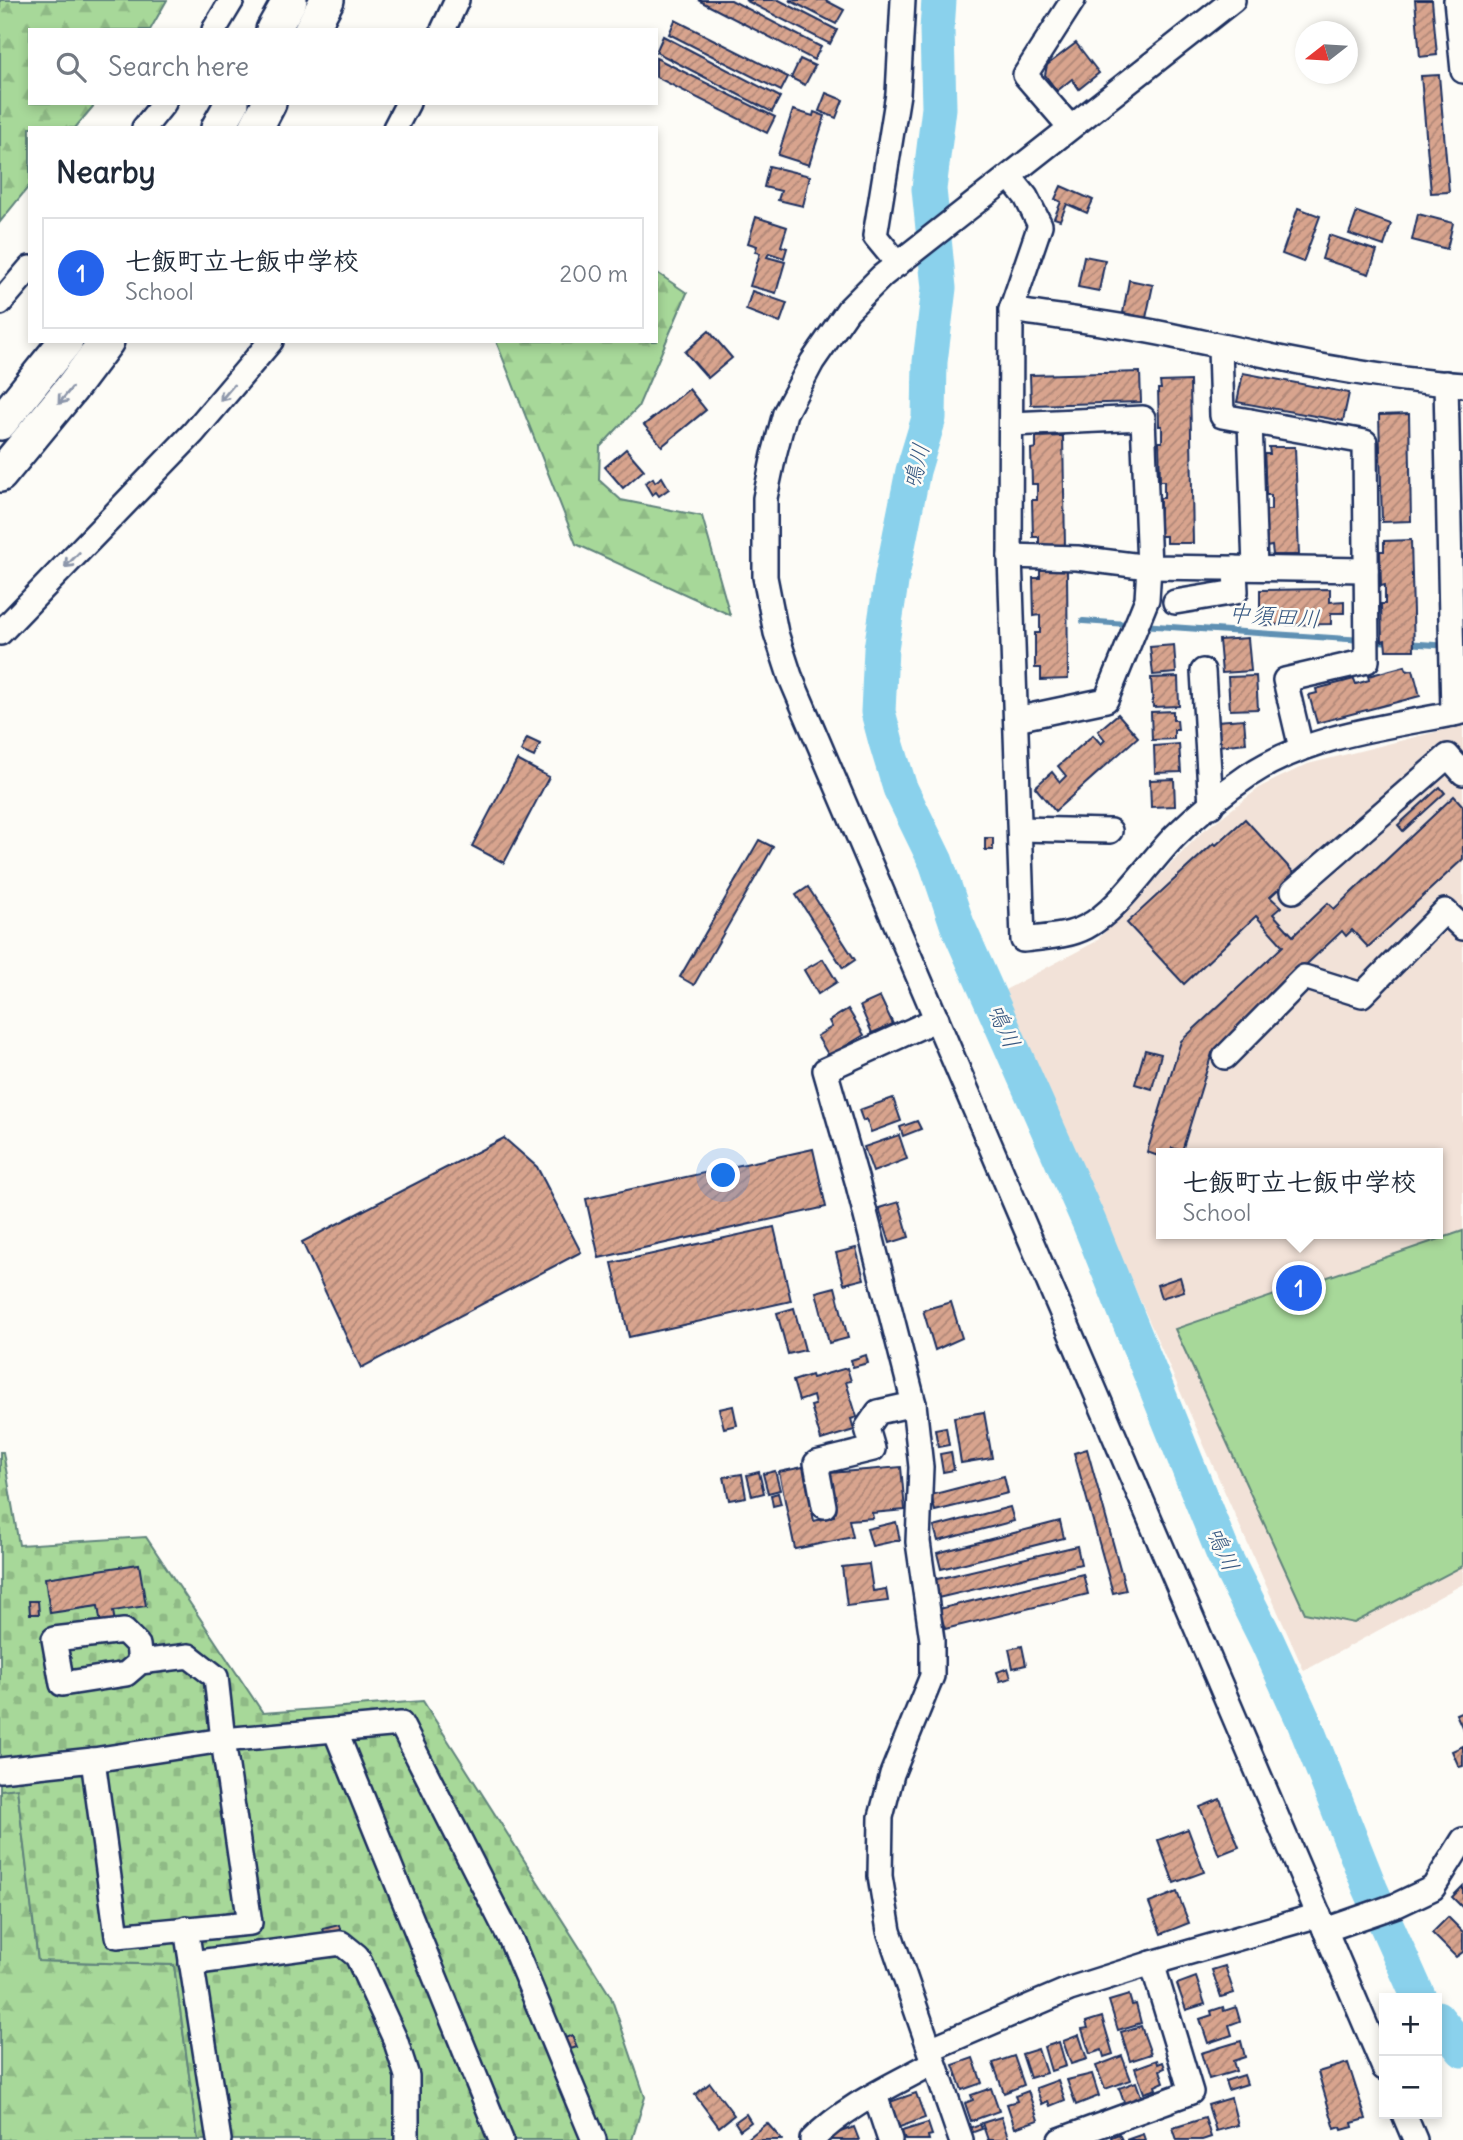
<!DOCTYPE html>
<html lang="en">
<head>
<meta charset="utf-8">
<style>
	body { margin:0; font-family:Delius,"Klee One",sans-serif; background:#f2f2f3; color:#1f2937 }
	.controls { position:absolute; right:21px; bottom:21px; display:grid; overflow:hidden; border-radius:0px; box-shadow:0 4px 10px #0003 }
	.controls button { width:63px; height:63px; display:grid; place-items:center; padding:0; border:0; border-bottom:2px solid #e0e1e3; background:#fff; color:#1f2937; font:35px sans-serif }
	.compass { position:absolute; left:1295px; top:21px; width:63px; height:63px; border-radius:50%; background:#fff; box-shadow:0 4px 10px #0003; rotate:253deg }
	.you { position:absolute; left:724px; top:1176px; width:24px; height:24px; margin:-18px; border:5px solid #fff; border-radius:50%; background:#1a73e8; box-shadow:0 0 0 10px #1a73e833 }
	.badge { display:grid; place-items:center; width:46px; height:46px; border-radius:50%; background:#2563eb; color:#fff; font-size:23px; font-weight:700 }
	.pin { position:absolute; translate:-50% -50%; border:4px solid #fff; box-shadow:0 2px 7px #0006 }
	.popup { position:absolute; left:1156px; top:1148px; width:287px; height:91px; box-sizing:border-box; display:grid; place-content:center; border-radius:0px; background:#fff; filter:drop-shadow(0 2px 5px #0005); font-size:23px; white-space:nowrap; color:#747a83 }
	.popup b { font-size:26px; color:#1f2937 }
	.popup::after { content:''; position:absolute; left:50%; top:100%; margin-left:-14px; border:14px solid transparent; border-top-color:#fff }
	.list { margin:0; padding:0; list-style:none }
	h2 { display:flex; justify-content:space-between; align-items:center; height:91px; margin:0; padding:0 28px; font-size:30px }
	h2 small { font-size:23px; font-weight:400; color:#747a83 }
	.list li { display:grid; grid-template-columns:46px 1fr auto; gap:21px; align-items:center; box-sizing:border-box; height:112px; margin:0 14px 14px; padding:0 14px; border:2px solid #e0e1e3; border-radius:0px }
	.list b { display:block; font-size:26px; white-space:nowrap }
	.list p { margin:0; font-size:23px; white-space:nowrap; color:#747a83 }
	.list em { font-size:23px; font-style:normal; color:#747a83 }
	.icon { flex:none; width:38px; height:38px; fill:none; stroke:currentColor; stroke-width:2; stroke-linecap:round; stroke-linejoin:round }
	.map { position:relative; flex:none; width:1463px; height:2140px; overflow:hidden }
	.search { position:absolute; background:#fff; box-shadow:0 4px 10px #0003; left:28px; top:28px; width:630px; height:77px; display:flex; align-items:center; gap:18px; box-sizing:border-box; padding:0 24px; border-radius:0px; color:#747a83; font-size:26px }
	.panel { position:absolute; background:#fff; box-shadow:0 4px 10px #0003; left:28px; top:126px; width:630px; height:217px; border-radius:0px }
	.map>svg:first-child { display:block }
</style>
</head>
<body>
<div class="map">
<svg width="1463" height="2140" viewBox="0 0 1463 2140">
	<defs>
		<pattern id="forest-firs" width="22" height="20" patternUnits="userSpaceOnUse" patternTransform="scale(1.75)"><rect width="22" height="20" fill="#a7d899"/><path d="M5 1l3.5 6h-7zM16 11l3.5 6h-7z" fill="#8fba86"/></pattern>
		<pattern id="cemetery-stones" width="16" height="16" patternUnits="userSpaceOnUse" patternTransform="scale(1.75)"><rect width="16" height="16" fill="#a7d899"/><path d="M2 7V4a2 2 0 0 1 4 0v3zM10 15v-3a2 2 0 0 1 4 0v3z" fill="#8fba86"/></pattern>
		<pattern id="building-hatch" width="6" height="6" patternUnits="userSpaceOnUse" patternTransform="scale(1.75)"><rect width="6" height="6" fill="#d8a48e"/><path d="M-1 1l2-2M0 6l6-6M5 7l2-2" fill="none" stroke="#ae8677"/></pattern>
	</defs>
	<rect width="100%" height="100%" fill="#fdfcf7"/>
	<filter id="ink" filterUnits="userSpaceOnUse"><feTurbulence type="fractalNoise" baseFrequency=".0143" numOctaves="2"/><feDisplacementMap in="SourceGraphic" scale="14" xChannelSelector="R" yChannelSelector="G"/><feConvolveMatrix kernelMatrix="1 2 1 2 8 2 1 2 1" color-interpolation-filters="sRGB"/></filter>
	<g filter="url(#ink)">
		<path fill="#f2e2d8" fill-rule="evenodd" d="M1463 725V1584L1304 1671 1003 991 1095 942 1202 832 1262 786 1308 764ZM1161 1153H1437V1234H1161Z"/>
		<g fill="url(#forest-firs)" stroke="#61847c" stroke-width="2">
			<polygon points="0,0 167,0 150,30 30,30 30,103 96,103 75,128 30,128 30,185 0,222"/>
			<polygon points="656,272 687,293 638,407 600,447 599,480 621,500 702,516 730,615 576,544 496,341 656,341"/>
			<polygon points="17,1788 38,1961 174,1965 198,2140 0,2140 0,1790"/>
		</g>
		<polygon fill="url(#cemetery-stones)" stroke="#61847c" stroke-width="2" points="0,1452 3,1452 19,1545 146,1537 263,1713 423,1701 611,1997 645,2097 632,2140 198,2140 174,1965 38,1961 17,1788 0,1790"/>
		<polygon fill="#a7d899" stroke="#61847c" stroke-width="2" points="1463,1231 1463,1566 1354,1623 1305,1613 1175,1329"/>
		<g fill="none" stroke-linecap="round" stroke-linejoin="round">
			<g stroke="#5e90b3" stroke-width="6">
				<polyline points="1083,621 1392,642"/>
				<polyline points="1406,643 1463,647"/>
			</g>
			<g stroke="#8ad1ec" stroke-width="35">
				<polyline points="939,0 937,30 939,108 929,189 939,288 930,362 929,418 913,471 892,576 881,649 878,712 886,742 900,788 936,862 957,924 1089,1222 1223,1553 1267,1641 1304,1722 1370,1888 1419,1998"/>
				<polyline points="1437,2018 1463,2050"/>
			</g>
		</g>
		<g fill="url(#building-hatch)" stroke="#1b2f5e" stroke-width="2">
			<polygon points="698,0 731,0 821,47 814,60"/>
			<polygon points="745,0 779,0 837,30 830,44"/>
			<polygon points="789,0 825,0 844,10 836,24"/>
			<polygon points="1415,0 1432,0 1437,55 1420,57"/>
			<polygon points="675,20 788,77 781,91 669,34"/>
			<polygon points="663,36 780,97 772,112 656,52"/>
			<polygon points="1076,43 1099,73 1079,89 1072,79 1057,91 1045,75 1047,65"/>
			<polygon points="656,58 775,117 767,133 656,77"/>
			<polygon points="800,59 815,66 805,85 791,78"/>
			<polygon points="1439,75 1449,192 1431,193 1421,76"/>
			<polygon points="826,93 843,100 836,118 819,111"/>
			<polygon points="793,110 813,116 814,112 825,116 809,165 778,155"/>
			<polygon points="769,166 810,176 803,206 778,200 781,191 764,187"/>
			<polygon points="1061,186 1093,200 1087,213 1067,204 1060,220 1054,218 1061,202 1055,199"/>
			<polygon points="1298,208 1320,216 1303,262 1282,254"/>
			<polygon points="1357,212 1391,224 1384,246 1349,234"/>
			<polygon points="1418,214 1453,223 1447,249 1412,240"/>
			<polygon points="756,217 787,227 781,246 787,248 784,258 769,253 767,257 785,262 776,293 750,286 760,253 755,252 757,246 748,243"/>
			<polygon points="1329,235 1377,251 1369,274 1322,259"/>
			<polygon points="1084,256 1105,260 1099,291 1078,287"/>
			<polygon points="1129,280 1153,285 1146,318 1123,313"/>
			<polygon points="752,291 787,303 780,323 746,310"/>
			<polygon points="709,331 732,358 708,378 685,352"/>
			<polygon points="1140,372 1141,402 1031,405 1030,375"/>
			<polygon points="1243,373 1349,393 1343,421 1237,402"/>
			<polygon points="1190,381 1193,543 1166,543 1166,536 1160,536 1160,498 1164,498 1164,481 1160,481 1159,442 1162,442 1162,426 1159,426 1158,389 1161,389 1160,382"/>
			<polygon points="689,389 706,410 662,446 644,425"/>
			<polygon points="1409,414 1411,521 1382,522 1379,415"/>
			<polygon points="1063,436 1065,546 1039,546 1039,537 1033,537 1032,500 1037,500 1037,484 1032,484 1031,449 1036,448 1036,437"/>
			<polygon points="1269,447 1295,447 1299,555 1273,555 1272,546 1266,547 1265,510 1271,510 1271,495 1266,495 1264,454 1270,454"/>
			<polygon points="626,449 644,470 623,488 605,467"/>
			<polygon points="662,477 669,489 659,496 656,492 652,495 645,483 653,478 655,482"/>
			<polygon points="1411,540 1414,650 1386,650 1385,640 1382,641 1381,604 1385,604 1385,585 1381,586 1380,551 1384,551 1384,541"/>
			<polygon points="1040,570 1067,570 1068,679 1041,680 1041,668 1035,668 1035,633 1040,633 1040,615 1034,616 1033,578 1040,578"/>
			<polygon points="1330,589 1330,602 1344,601 1344,613 1331,613 1331,624 1260,625 1260,590"/>
			<polygon points="1248,638 1251,671 1222,673 1219,640"/>
			<polygon points="1174,645 1176,673 1153,675 1150,647"/>
			<polygon points="1405,666 1407,671 1413,670 1420,696 1317,723 1309,695 1317,693 1316,689 1354,679 1356,684 1369,680 1368,676"/>
			<polygon points="1256,676 1258,709 1230,710 1228,677"/>
			<polygon points="1178,677 1179,706 1153,707 1151,678"/>
			<polygon points="1173,711 1173,720 1177,720 1178,730 1174,730 1174,739 1152,740 1151,712"/>
			<polygon points="1118,714 1138,737 1055,811 1035,787 1052,772 1060,782 1066,776 1058,766 1093,735 1101,744 1105,740 1098,731"/>
			<polygon points="1244,719 1246,743 1218,746 1216,721"/>
			<polygon points="527,738 540,744 534,757 521,751"/>
			<polygon points="1179,744 1181,772 1155,773 1154,746"/>
			<polygon points="517,760 549,777 504,863 472,846"/>
			<polygon points="1174,779 1175,806 1151,807 1150,780"/>
			<polygon points="1440,787 1445,793 1403,831 1398,825"/>
			<polygon points="1454,796 1463,806 1463,859 1368,947 1352,930 1346,936 1342,931 1212,1053 1182,1151 1172,1148 1171,1153 1161,1153 1161,1157 1147,1152 1181,1041 1283,946 1256,916 1184,984 1127,923 1214,843 1216,845 1245,819 1295,874 1270,897 1281,907 1273,914 1293,936 1328,903 1334,909"/>
			<rect x="985" y="838" width="8" height="12"/>
			<polygon points="759,840 773,847 694,985 680,977"/>
			<polygon points="808,887 855,960 843,968 796,895"/>
			<polygon points="823,959 837,982 818,994 804,970"/>
			<polygon points="880,997 893,1024 872,1033 860,1006"/>
			<polygon points="848,1009 864,1035 829,1056 817,1036 832,1027 829,1021"/>
			<polygon points="1145,1050 1161,1054 1152,1089 1135,1084"/>
			<polygon points="893,1098 901,1121 871,1132 866,1119 863,1121 859,1110"/>
			<polygon points="917,1121 921,1129 903,1136 900,1127"/>
			<polygon points="899,1135 907,1159 873,1172 864,1147"/>
			<polygon points="504,1138 537,1167 581,1252 361,1368 302,1242"/>
			<polygon points="813,1149 826,1207 599,1258 586,1199"/>
			<polygon points="899,1202 909,1237 890,1243 879,1208"/>
			<polygon points="774,1227 791,1301 629,1337 612,1263"/>
			<polygon points="856,1248 864,1279 844,1284 836,1253"/>
			<polygon points="1180,1277 1184,1291 1161,1298 1157,1285"/>
			<polygon points="835,1287 848,1338 829,1343 816,1292"/>
			<polygon points="951,1302 962,1338 935,1350 923,1310"/>
			<polygon points="794,1308 805,1350 788,1354 777,1313"/>
			<polygon points="866,1355 868,1363 853,1367 851,1360"/>
			<polygon points="847,1368 851,1381 846,1382 857,1417 851,1419 854,1430 821,1440 811,1406 815,1405 813,1396 799,1401 793,1381 811,1375 812,1378"/>
			<polygon points="733,1406 737,1425 724,1428 719,1409"/>
			<polygon points="984,1412 992,1458 961,1463 954,1417"/>
			<polygon points="946,1427 949,1445 938,1447 935,1429"/>
			<polygon points="1087,1449 1126,1590 1113,1593 1074,1453"/>
			<polygon points="951,1452 954,1470 943,1472 940,1454"/>
			<polygon points="803,1467 814,1521 834,1516 830,1473 901,1467 905,1510 872,1513 873,1518 849,1520 853,1537 795,1549 779,1472"/>
			<polygon points="775,1471 780,1490 768,1493 763,1474"/>
			<polygon points="759,1472 764,1493 752,1496 747,1475"/>
			<polygon points="742,1474 746,1497 729,1500 724,1477"/>
			<polygon points="1004,1476 1008,1493 935,1511 931,1495"/>
			<polygon points="778,1493 781,1504 773,1506 771,1495"/>
			<polygon points="1010,1507 1014,1521 938,1541 934,1527"/>
			<polygon points="1060,1521 1064,1538 941,1569 937,1553"/>
			<polygon points="896,1522 900,1540 872,1546 867,1529"/>
			<polygon points="1077,1546 1081,1564 938,1598 933,1580"/>
			<polygon points="139,1564 146,1606 113,1611 115,1623 101,1625 98,1606 50,1613 45,1578"/>
			<polygon points="869,1564 873,1591 886,1589 888,1601 847,1606 842,1567"/>
			<polygon points="1083,1574 1088,1594 945,1629 939,1609"/>
			<polygon points="29,1601 38,1601 39,1614 30,1614"/>
			<polygon points="1022,1646 1026,1665 1013,1668 1009,1649"/>
			<polygon points="1008,1668 1011,1678 1000,1681 997,1672"/>
			<polygon points="1463,1711 1463,1729 1456,1714"/>
			<polygon points="1463,1746 1463,1766 1459,1767 1452,1751"/>
			<polygon points="1220,1799 1239,1847 1219,1855 1200,1807"/>
			<polygon points="1188,1829 1204,1872 1174,1883 1158,1840"/>
			<polygon points="1463,1886 1463,1908 1452,1897"/>
			<polygon points="1177,1892 1189,1923 1161,1934 1149,1903"/>
			<polygon points="1448,1917 1463,1932 1463,1952 1456,1957 1432,1933"/>
			<polygon points="339,1925 342,1935 327,1939 323,1929"/>
			<polygon points="1225,1966 1234,1993 1221,1997 1212,1970"/>
			<polygon points="1196,1977 1205,2004 1186,2010 1177,1984"/>
			<polygon points="1129,1995 1132,2005 1136,2004 1141,2023 1118,2030 1109,2001"/>
			<polygon points="1223,2007 1224,2011 1236,2007 1240,2021 1229,2025 1232,2035 1208,2043 1200,2019 1212,2015 1211,2011"/>
			<polygon points="1102,2017 1113,2054 1104,2057 1102,2050 1090,2054 1082,2029 1088,2028 1086,2022"/>
			<polygon points="1141,2026 1151,2054 1130,2061 1121,2032"/>
			<polygon points="572,2035 577,2047 567,2050 563,2039"/>
			<polygon points="1079,2035 1087,2059 1071,2064 1063,2041"/>
			<polygon points="1241,2041 1245,2057 1233,2061 1236,2071 1209,2079 1201,2053"/>
			<polygon points="1059,2042 1066,2066 1051,2071 1044,2047"/>
			<polygon points="1038,2049 1046,2073 1030,2078 1022,2054"/>
			<polygon points="1014,2056 1024,2085 1004,2093 993,2063"/>
			<polygon points="1122,2056 1131,2080 1105,2089 1096,2066"/>
			<polygon points="973,2058 982,2083 962,2090 953,2065"/>
			<polygon points="1157,2060 1158,2064 1163,2062 1165,2068 1160,2070 1164,2082 1155,2086 1156,2089 1144,2093 1135,2068"/>
			<polygon points="1348,2063 1366,2119 1352,2123 1353,2127 1342,2130 1341,2127 1335,2129 1318,2072"/>
			<polygon points="1092,2074 1099,2096 1076,2105 1067,2080"/>
			<polygon points="1244,2075 1247,2084 1228,2090 1225,2081"/>
			<polygon points="1058,2080 1065,2100 1050,2106 1048,2101 1042,2104 1036,2088"/>
			<polygon points="1136,2082 1142,2099 1125,2105 1119,2088"/>
			<polygon points="710,2083 734,2115 719,2127 695,2095"/>
			<polygon points="991,2088 999,2111 971,2121 965,2103 973,2100 971,2095"/>
			<polygon points="1028,2091 1038,2120 1015,2128 1007,2104 1017,2101 1015,2096"/>
			<polygon points="916,2093 925,2118 897,2128 884,2104"/>
			<polygon points="1231,2098 1238,2125 1216,2131 1208,2105"/>
			<polygon points="746,2114 751,2122 740,2130 735,2122"/>
			<polygon points="1001,2117 1009,2140 988,2140 982,2123"/>
			<polygon points="1205,2118 1211,2137 1202,2140 1177,2140 1173,2128"/>
			<polygon points="767,2123 782,2140 746,2140"/>
			<polygon points="928,2123 932,2135 928,2136 929,2140 905,2140 902,2131"/>
			<polygon points="980,2124 982,2129 971,2133 969,2128"/>
			<polygon points="854,2127 859,2140 828,2140 827,2137"/>
			<polygon points="1119,2134 1122,2140 1112,2140 1111,2137"/>
			<polygon points="1143,2134 1145,2140 1126,2140"/>
		</g>
		<g fill="none" stroke-linecap="round" stroke-linejoin="round">
			<defs>
				<g id="minor">
					<polyline points="1233,0 882,276 848,310 812,362 785,413 774,455 765,498 765,577 776,633 790,676 1384,2068"/>
					<polyline points="1456,0 1463,71"/>
					<polyline points="214,30 232,0"/>
					<polyline points="443,30 457,0"/>
					<polyline points="1070,127 1025,75 1073,0"/>
					<polyline points="144,128 164,103"/>
					<polyline points="395,128 408,103"/>
					<path d="M1010 177 1026 197 1040 225 1011 310 1010 556 1023 940C1044 937 1067 937 1086 927 1119 910 1148 863 1175 836 1197 814 1224 792 1249 775 1311 734 1392 726 1463 712"/>
					<polyline points="898,264 875,236 898,94 903,0"/>
					<polyline points="0,303 30,268"/>
					<path d="M1011 310C1063 318 1117 324 1169 335 1265 355 1364 378 1463 385"/>
					<polyline points="1220,347 1222,416 1365,442 1367,661 1285,680 1301,748"/>
					<polyline points="1446,383 1453,714"/>
					<polyline points="1250,421 1255,568"/>
					<polyline points="1011,424 1143,418 1149,567 1147,599 1106,700 1016,719"/>
					<polyline points="1010,556 1077,558 1149,567 1366,570"/>
					<polyline points="1175,602 1236,592 1235,568"/>
					<polyline points="0,633 193,433 271,341"/>
					<polyline points="1203,671 1211,806"/>
					<polyline points="1020,829 1110,831"/>
					<polyline points="1293,891 1448,756 1463,773"/>
					<polyline points="937,1019 825,1070 857,1181 914,1404 921,1467 918,1542 932,1640 932,1676 892,1774 881,1817 880,1876 889,1931 961,2140"/>
					<polyline points="1225,1057 1304,977 1362,995 1445,911 1463,928"/>
					<polyline points="824,1506 816,1463 873,1449 867,1428 878,1412 914,1404"/>
					<polyline points="335,1730 501,2140"/>
					<polyline points="93,1760 117,1936 250,1923 223,1740 216,1677 189,1656 140,1662 126,1674 62,1684 54,1639 124,1631 138,1645 140,1662"/>
					<polyline points="0,1770 93,1760 223,1740 401,1724 511,1940 594,2140"/>
					<polyline points="186,1928 219,2140"/>
					<polyline points="1325,1930 1397,1905 1433,1888 1463,1840"/>
					<polyline points="191,1963 341,1943 357,1956 395,2039 407,2076 407,2140"/>
					<polyline points="930,2049 1070,1989 1152,1963 1319,1915"/>
					<polyline points="875,2095 890,2140"/>
					<polyline points="1404,2114 1415,2140"/>
					<path d="M812 2140C845 2106 891 2086 933 2063"/>
					<polyline points="1060,2140 1191,2092 1152,1963"/>
				</g>
				<g id="highway">
					<polyline points="273,30 290,0"/>
					<polyline points="311,30 327,0"/>
					<polyline points="218,128 232,103"/>
					<polyline points="256,128 269,103"/>
					<polyline points="0,423 66,341"/>
					<polyline points="0,475 70,390 107,341"/>
				</g>
			</defs>
			<use href="#minor" stroke="#1b2f5e" stroke-width="28"/>
			<use href="#highway" stroke="#1b2f5e" stroke-width="38"/>
			<use href="#minor" stroke="#fdfcf7" stroke-width="23"/>
			<use href="#highway" stroke="#fdfcf7" stroke-width="33"/>
		</g>
		<defs><path id="oneway-shaft" d="M-6 0H5M1.5-3L5.5 0L1.5 3" fill="none" stroke-width="1.6" stroke-linecap="round" stroke-linejoin="round" transform="scale(1.75)"/></defs>
		<g stroke="#8c96aa">
			<use href="#oneway-shaft" transform="translate(227 393) rotate(130)"/>
			<use href="#oneway-shaft" transform="translate(65 396) rotate(129)"/>
			<use href="#oneway-shaft" transform="translate(72 560) rotate(134)"/>
		</g>
	</g>
	<g text-anchor="middle" stroke-width="5" stroke-linejoin="round" paint-order="stroke">
		<g font-size="23" font-style="italic" fill="#375882" stroke="#fdfcf7">
			<text transform="translate(916 466) rotate(-76)" y="8">鳴川</text>
			<text transform="translate(1274 616) rotate(4)" y="8">中須田川</text>
			<text transform="translate(1004 1026) rotate(66)" y="8">鳴川</text>
			<text transform="translate(1223 1549) rotate(66)" y="8">鳴川</text>
		</g>
	</g>
</svg>
<div class="controls">
<button>+</button>
<button>−</button>
</div>
<svg class="compass" viewBox="-18 -18 36 36"><path d="M0-13l5 13h-10z" fill="#e53935"/><path d="M0 13l5-13h-10z" fill="#747a83"/></svg>
<div class="you"></div>
<div class="pin badge" style="left:1299px;top:1288px">1</div>
<div class="popup"><b>七飯町立七飯中学校</b>School</div>
<div class="search"><svg class="icon" aria-label="search" viewBox="0 0 24 24"><circle cx="10" cy="10" r="6"/><path d="M15 15l6 6"/></svg>Search here</div>
<section class="panel">
<h2>Nearby<small></small></h2>
<ul class="list">
<li><span class="badge">1</span><div><b>七飯町立七飯中学校</b><p>School</p></div><em>200 m</em></li>
</ul>
</section>
</div>
</body>
</html>
